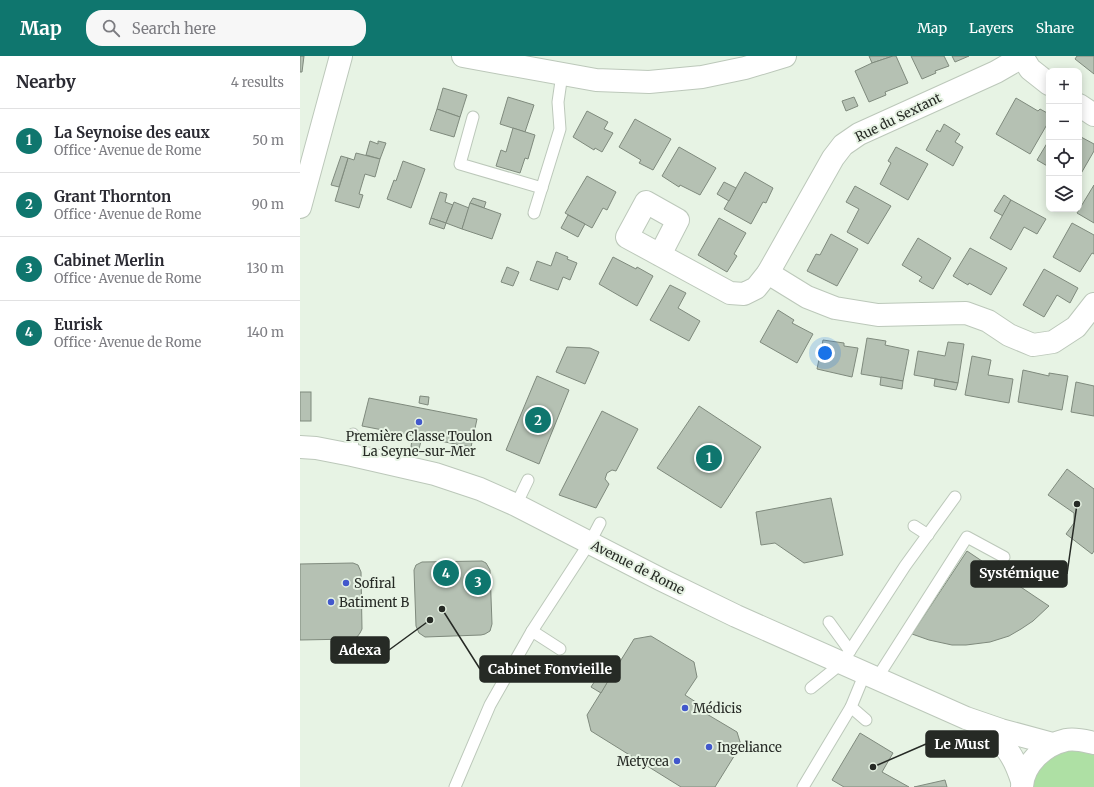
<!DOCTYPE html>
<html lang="en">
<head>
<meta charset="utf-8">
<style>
	body { margin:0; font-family:Merriweather,serif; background:#f7f7f7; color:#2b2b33 }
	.controls { position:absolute; right:12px; top:12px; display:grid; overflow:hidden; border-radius:8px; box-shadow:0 2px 10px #0003 }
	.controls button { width:36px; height:36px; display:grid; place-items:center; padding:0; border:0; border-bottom:1px solid #e1e1e2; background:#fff; color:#2b2b33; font:20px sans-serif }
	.you { position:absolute; left:525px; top:297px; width:14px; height:14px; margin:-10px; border:3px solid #fff; border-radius:50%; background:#1a73e8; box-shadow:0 0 0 6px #1a73e833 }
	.badge { display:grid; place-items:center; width:26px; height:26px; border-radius:50%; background:#0f766e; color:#fff; font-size:13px; font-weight:700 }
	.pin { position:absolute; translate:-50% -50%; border:2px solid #fff; box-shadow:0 1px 4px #0006 }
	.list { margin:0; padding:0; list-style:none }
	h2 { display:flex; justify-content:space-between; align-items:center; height:52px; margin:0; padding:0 16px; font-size:17px }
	h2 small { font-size:13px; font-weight:400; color:#7c7c81 }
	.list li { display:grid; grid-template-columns:26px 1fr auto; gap:12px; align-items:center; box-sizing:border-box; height:64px; padding:0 16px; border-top:1px solid #e1e1e2 }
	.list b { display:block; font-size:15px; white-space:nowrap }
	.list p { margin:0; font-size:13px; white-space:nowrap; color:#7c7c81 }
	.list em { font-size:13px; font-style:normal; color:#7c7c81 }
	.icon { flex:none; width:22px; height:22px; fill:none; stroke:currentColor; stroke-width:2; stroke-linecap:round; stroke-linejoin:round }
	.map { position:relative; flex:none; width:794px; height:731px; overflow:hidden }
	header { display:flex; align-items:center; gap:24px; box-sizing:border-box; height:56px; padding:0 20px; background:#0f766e; color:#fff }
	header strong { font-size:19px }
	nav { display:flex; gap:22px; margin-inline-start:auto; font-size:14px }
	.search { width:280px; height:36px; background:#f7f7f7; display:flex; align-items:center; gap:10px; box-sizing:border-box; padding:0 14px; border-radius:16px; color:#7c7c81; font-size:15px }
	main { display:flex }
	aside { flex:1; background:#fff }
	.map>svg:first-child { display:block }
</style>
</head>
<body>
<header>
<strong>Map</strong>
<div class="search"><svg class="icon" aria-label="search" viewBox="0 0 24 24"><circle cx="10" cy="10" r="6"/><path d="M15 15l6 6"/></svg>Search here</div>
<nav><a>Map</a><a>Layers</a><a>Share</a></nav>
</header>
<main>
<aside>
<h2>Nearby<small>4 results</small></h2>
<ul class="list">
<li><span class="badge">1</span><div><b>La Seynoise des eaux</b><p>Office · Avenue de Rome</p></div><em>50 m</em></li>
<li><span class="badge">2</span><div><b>Grant Thornton</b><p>Office · Avenue de Rome</p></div><em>90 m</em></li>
<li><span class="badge">3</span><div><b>Cabinet Merlin</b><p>Office · Avenue de Rome</p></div><em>130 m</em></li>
<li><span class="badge">4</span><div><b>Eurisk</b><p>Office · Avenue de Rome</p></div><em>140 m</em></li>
</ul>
</aside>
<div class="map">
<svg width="794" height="731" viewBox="0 0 794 731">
	<rect width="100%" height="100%" fill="#e7f3e4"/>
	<polygon fill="#aee0a4" points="794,687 794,731 722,731 739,697"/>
	<g fill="#b5c1b3" stroke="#7f8a7d">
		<polygon points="0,0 4,0 2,16 0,16"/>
		<polygon points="569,0 593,0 572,7"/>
		<polygon points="593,0 596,0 608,27 585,36 586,39 569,46 555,15 572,7"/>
		<polygon points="611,0 644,0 649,10 635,15 636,17 622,23"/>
		<polygon points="652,0 669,0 655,6"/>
		<polygon points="777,0 794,0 794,18 775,3"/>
		<polygon points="143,32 167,39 160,61 137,53"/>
		<polygon points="208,41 234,49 225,76 200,68"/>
		<polygon points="554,41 558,50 546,55 542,45"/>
		<polygon points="716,42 738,55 740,53 749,58 749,65 730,98 696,78"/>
		<polygon points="137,53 160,61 154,81 130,74"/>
		<polygon points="287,55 308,66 304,73 313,77 302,96 295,92 294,94 273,81"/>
		<polygon points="335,63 371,83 353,114 339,107 341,104 319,91"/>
		<polygon points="644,68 660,78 655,86 663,91 653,110 626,94 637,74 640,76"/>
		<polygon points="213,72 235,79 228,103 225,102 220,117 196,110 201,94 206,96"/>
		<polygon points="781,81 794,88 794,95 779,121 779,85"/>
		<polygon points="749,84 749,111 737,104"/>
		<polygon points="70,85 78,88 78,85 86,87 80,103 66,99"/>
		<polygon points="379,91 416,112 400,139 380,129 379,131 362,120"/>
		<polygon points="596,91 628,108 608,144 580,128 591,107 588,105"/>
		<polygon points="56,97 80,103 75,121 65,118 59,138 63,139 59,152 35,145 48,102 54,104"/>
		<polygon points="41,100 48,102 39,131 31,129"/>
		<polygon points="103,105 125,113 111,152 87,143 94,124 96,125"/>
		<polygon points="445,116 473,132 466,147 463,146 451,168 424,153"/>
		<polygon points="287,120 316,136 307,154 303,152 292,172 265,157"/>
		<polygon points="424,126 436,132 429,145 417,138"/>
		<polygon points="794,129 794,167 777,157"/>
		<polygon points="555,130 591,150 568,188 547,176 559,153 546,146"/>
		<polygon points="140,136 147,138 145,146 153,149 146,167 131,162"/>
		<polygon points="704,139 711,144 703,160 694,155"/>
		<polygon points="173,142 186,146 184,152 170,147"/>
		<polygon points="711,144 746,163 737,178 724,171 711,194 690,182"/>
		<polygon points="154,146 169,152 162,173 146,167"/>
		<polygon points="170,147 201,158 192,183 162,173"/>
		<polygon points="268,159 285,168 278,181 261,172"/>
		<polygon points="131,162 146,167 144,173 129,168"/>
		<polygon points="419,162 446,177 434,198 437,200 427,216 398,199"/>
		<polygon points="772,167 794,179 794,198 792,197 780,216 753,201"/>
		<polygon points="531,178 558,193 537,230 507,215 516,198 520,199"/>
		<polygon points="618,182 651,202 633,233 619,225 622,221 602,209"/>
		<polygon points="670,192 707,212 691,239 669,227 668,229 653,220"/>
		<polygon points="256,196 268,201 267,203 277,207 270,224 263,221 258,234 230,224 237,205 251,210"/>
		<polygon points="313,201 336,213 337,211 353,220 337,250 299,228"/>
		<polygon points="207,211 219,216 213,230 201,226"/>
		<polygon points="744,213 778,232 770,247 757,239 744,261 723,249"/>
		<polygon points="370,229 386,237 378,252 400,265 389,285 350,264"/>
		<polygon points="478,254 494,264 492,267 513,278 497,307 460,286"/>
		<polygon points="567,282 586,285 585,289 609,294 603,325 561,318"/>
		<polygon points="523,284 544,287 544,290 558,292 552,321 517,313"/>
		<polygon points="648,286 664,288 658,327 614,319 618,295 645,300"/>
		<polygon points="267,291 290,292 299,296 285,328 256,316"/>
		<polygon points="672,300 691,304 688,319 713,323 709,347 665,339"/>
		<polygon points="723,314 749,320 749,317 768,320 762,354 718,346"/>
		<polygon points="237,320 269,334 239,408 206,394"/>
		<polygon points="581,321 603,325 602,333 580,329"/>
		<polygon points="635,323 658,327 656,334 634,330"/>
		<polygon points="776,326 794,330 794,360 771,356"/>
		<rect x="0" y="336" width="11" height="29"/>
		<polygon points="120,340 129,341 128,349 119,347"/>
		<polygon points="69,342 177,363 171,391 62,370"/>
		<polygon points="399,350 461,391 421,452 357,412"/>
		<polygon points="302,355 338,373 316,415 312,414 307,417 305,423 309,428 296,452 259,439"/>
		<polygon points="112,383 121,385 119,393 111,391"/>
		<polygon points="767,413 794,433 794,495 792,498 766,478 774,467 774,457 748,439"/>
		<polygon points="531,442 543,499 504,507 475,487 461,489 456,456"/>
		<polygon points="667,495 749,550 733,565 721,573 709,580 690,586 666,589 652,589 629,584 612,578"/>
		<polygon points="182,505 186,507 190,514 192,568 190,575 185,578 181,579 125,581 119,577 116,570 114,514 116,509 122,506"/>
		<polygon points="53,507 58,509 61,516 62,573 60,577 57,581 52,583 0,584 0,508"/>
		<polygon points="351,580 394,606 397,621 385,639 402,650 400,654 437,676 441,689 415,731 381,731 291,675 287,659 334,583"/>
		<polygon points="309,603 318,608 301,637 291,631"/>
		<polygon points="560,677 593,697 582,716 609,731 544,731 532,724"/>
		<polygon points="645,724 647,731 614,731"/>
	</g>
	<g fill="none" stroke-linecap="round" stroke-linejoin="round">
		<defs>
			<g id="lane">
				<polyline points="173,61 160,108 242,132"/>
				<polyline points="234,157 260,73 258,46 262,18"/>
				<polyline points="52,399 53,378"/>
				<polyline points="216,449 228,424"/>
				<polyline points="614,470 628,479"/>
				<polyline points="529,566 550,595"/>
				<polyline points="232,575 260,593"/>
				<polyline points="565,617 551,651 566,664"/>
				<polyline points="577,622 667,481 704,501"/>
				<polyline points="511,632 542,607 605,510 655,441"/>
				<polyline points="155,731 190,649 232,575 290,486 300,467"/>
				<polyline points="503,731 551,651"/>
			</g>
			<g id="street">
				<polyline points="163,0 296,24 349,26 402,21 445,12 485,0"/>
				<polyline points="722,0 730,13 749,28"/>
				<polyline points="779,49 794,59"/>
				<polyline points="0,151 41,0"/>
				<polyline points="360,199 378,164 346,146 327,181 430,237 444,238 456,232 468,217 533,102 543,89 559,78 696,16 722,1"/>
				<polyline points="468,217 507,241 535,252 578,259 666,257 688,265 709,279 733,289 753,286 776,271 794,248"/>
			</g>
			<g id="secondary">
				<polyline points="0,391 16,392 52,399 135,418 180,433 216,449 362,524 436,560 542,607 666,662 701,674 753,688"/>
				<path d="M682 672C705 688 713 697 722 725"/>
				<path d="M722 731C723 708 744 689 766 684 776 682 785 685 794 687"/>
			</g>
		</defs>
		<use href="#lane" stroke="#bcc8ba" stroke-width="13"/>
		<use href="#street" stroke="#bcc8ba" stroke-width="24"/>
		<use href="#secondary" stroke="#bcc8ba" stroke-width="24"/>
		<use href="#lane" stroke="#fff" stroke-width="11"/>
		<use href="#street" stroke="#fff" stroke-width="22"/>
		<use href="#secondary" stroke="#fff" stroke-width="22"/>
	</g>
	<g fill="#4258cc" stroke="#e7f3e4" stroke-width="1.5">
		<circle cx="119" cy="366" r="4"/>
		<circle cx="46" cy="527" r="4"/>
		<circle cx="31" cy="546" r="4"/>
		<circle cx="385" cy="652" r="4"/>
		<circle cx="409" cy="691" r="4"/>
		<circle cx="377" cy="705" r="4"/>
	</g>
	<g text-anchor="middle" stroke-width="4" stroke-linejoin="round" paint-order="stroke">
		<g font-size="13" fill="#262a25" stroke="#e7f3e4">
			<text transform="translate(598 61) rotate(-26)" y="5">Rue du Sextant</text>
			<text transform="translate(338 511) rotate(27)" y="5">Avenue de Rome</text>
		</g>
		<g font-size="13" fill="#262a25" stroke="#e7f3e4" text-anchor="start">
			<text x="119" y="385" text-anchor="middle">Première Classe Toulon<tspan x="119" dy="15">La Seyne-sur-Mer</tspan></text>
			<text x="54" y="532">Sofiral</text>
			<text x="39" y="551">Batiment B</text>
			<text x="393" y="657">Médicis</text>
			<text x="417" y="696">Ingeliance</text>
			<text x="369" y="710" text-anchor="end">Metycea</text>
		</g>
	</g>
	<path fill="none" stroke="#262a25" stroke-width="1.5" d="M777 448L767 518M130 564L89 594M142 553L180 613M573 711L626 688"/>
	<g fill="#262a25" stroke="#e7f3e4" stroke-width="1.5">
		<circle cx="777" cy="448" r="4"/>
		<circle cx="130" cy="564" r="4"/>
		<circle cx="142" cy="553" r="4"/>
		<circle cx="573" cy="711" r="4"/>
	</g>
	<g fill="#262a25" stroke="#262a25" stroke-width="1.5">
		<rect x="671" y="505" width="96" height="26" rx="4"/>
		<rect x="31" y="581" width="58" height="26" rx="4"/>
		<rect x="180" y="600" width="140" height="26" rx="4"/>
		<rect x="626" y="675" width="72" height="26" rx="4"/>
	</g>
	<g font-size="14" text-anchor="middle" font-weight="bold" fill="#fff">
		<text x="719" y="522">Systémique</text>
		<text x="60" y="599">Adexa</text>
		<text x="250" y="618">Cabinet Fonvieille</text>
		<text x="662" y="693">Le Must</text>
	</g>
</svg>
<div class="controls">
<button>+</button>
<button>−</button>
<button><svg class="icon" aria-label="locate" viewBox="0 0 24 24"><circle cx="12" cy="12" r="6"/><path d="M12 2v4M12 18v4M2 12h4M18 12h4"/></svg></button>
<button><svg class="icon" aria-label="layers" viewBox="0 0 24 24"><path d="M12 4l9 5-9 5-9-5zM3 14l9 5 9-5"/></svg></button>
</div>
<div class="you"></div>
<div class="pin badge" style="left:409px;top:402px">1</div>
<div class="pin badge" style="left:238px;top:364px">2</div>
<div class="pin badge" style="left:178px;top:526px">3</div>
<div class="pin badge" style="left:146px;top:517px">4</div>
</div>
</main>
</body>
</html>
